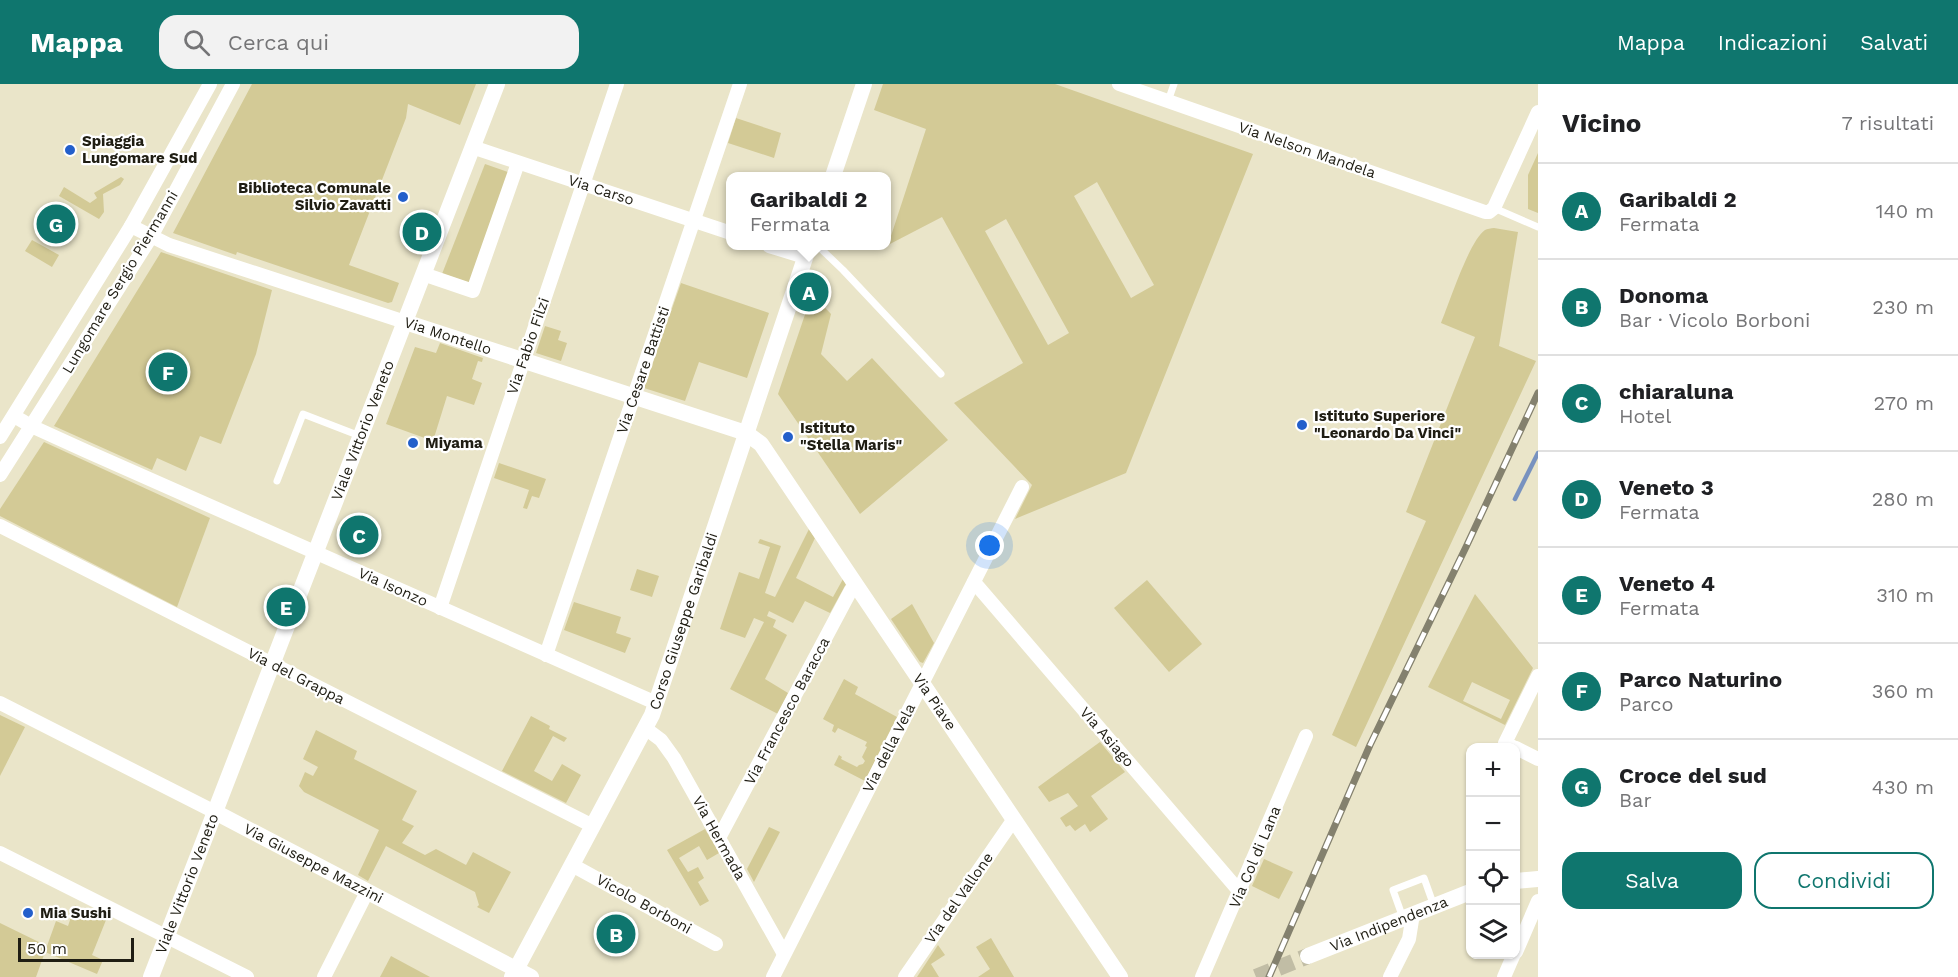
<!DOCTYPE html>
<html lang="it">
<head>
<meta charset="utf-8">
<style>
	body { margin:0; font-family:"Work Sans",sans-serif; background:#f2f2f2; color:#202124 }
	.controls { position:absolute; right:18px; bottom:18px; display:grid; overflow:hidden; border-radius:12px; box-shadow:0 2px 4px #0004 }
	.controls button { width:54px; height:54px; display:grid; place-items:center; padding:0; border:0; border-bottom:2px solid #e0e0e0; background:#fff; color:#202124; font:30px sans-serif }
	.scale { position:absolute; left:18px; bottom:15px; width:116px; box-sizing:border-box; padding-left:6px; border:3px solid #1f1d13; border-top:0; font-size:16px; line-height:21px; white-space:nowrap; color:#1f1d13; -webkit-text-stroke:4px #fff; paint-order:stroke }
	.you { position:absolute; left:990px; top:462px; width:21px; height:21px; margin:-15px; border:4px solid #fff; border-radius:50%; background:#1a73e8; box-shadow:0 0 0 9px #1a73e833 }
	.badge { display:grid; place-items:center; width:39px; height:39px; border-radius:50%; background:#0f766e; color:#fff; font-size:20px; font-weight:700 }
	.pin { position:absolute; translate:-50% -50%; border:3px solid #fff; box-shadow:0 2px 6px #0006 }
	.popup { position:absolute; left:726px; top:88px; width:165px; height:78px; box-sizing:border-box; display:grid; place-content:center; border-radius:12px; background:#fff; filter:drop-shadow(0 2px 4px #0005); font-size:20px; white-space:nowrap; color:#757577 }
	.popup b { font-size:22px; color:#202124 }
	.popup::after { content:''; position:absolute; left:50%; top:100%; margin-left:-12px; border:12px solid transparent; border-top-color:#fff }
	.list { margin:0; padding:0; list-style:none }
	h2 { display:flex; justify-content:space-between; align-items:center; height:78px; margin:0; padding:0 24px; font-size:26px }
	h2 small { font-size:20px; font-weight:400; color:#757577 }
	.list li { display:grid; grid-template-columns:39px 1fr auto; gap:18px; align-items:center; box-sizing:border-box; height:96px; padding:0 24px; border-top:2px solid #e0e0e0 }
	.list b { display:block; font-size:22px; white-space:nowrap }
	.list p { margin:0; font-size:20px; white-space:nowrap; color:#757577 }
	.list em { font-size:20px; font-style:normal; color:#757577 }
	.actions { display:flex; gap:12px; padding:18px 24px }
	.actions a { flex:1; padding:14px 0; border:2px solid #0f766e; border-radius:18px; text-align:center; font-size:21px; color:#0f766e }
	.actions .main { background:#0f766e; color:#fff }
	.icon { flex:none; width:33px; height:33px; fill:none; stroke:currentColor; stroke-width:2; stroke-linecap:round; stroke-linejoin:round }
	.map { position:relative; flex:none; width:1538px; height:893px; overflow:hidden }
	header { display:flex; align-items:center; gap:36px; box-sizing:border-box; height:84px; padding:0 30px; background:#0f766e; color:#fff }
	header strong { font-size:28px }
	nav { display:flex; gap:33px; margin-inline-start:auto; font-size:21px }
	.search { width:420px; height:54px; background:#f2f2f2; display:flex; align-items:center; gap:15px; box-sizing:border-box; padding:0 21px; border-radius:18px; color:#757577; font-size:22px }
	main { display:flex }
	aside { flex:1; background:#fff }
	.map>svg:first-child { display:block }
</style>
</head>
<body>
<header>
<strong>Mappa</strong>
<div class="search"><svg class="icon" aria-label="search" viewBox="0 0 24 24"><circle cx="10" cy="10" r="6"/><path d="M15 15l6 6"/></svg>Cerca qui</div>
<nav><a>Mappa</a><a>Indicazioni</a><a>Salvati</a></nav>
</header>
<main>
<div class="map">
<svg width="1538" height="893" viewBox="0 0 1538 893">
	<rect width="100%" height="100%" fill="#eae5c9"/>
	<g fill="#d3ca96" fill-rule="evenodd">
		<polygon points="252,0 476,0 460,41 408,20 406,34 349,181 399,199 392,218 388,219 237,168 236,171 173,149"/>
		<path d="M883 0H1055L1253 70 1126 389 1015 435 1032 401 954 319 1023 279 942 133 888 161 926 45 874 26ZM1097 98 1154 201 1131 214 1074 112ZM1006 135 1069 249 1048 261 985 147Z"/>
		<polygon points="736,34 781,49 774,74 728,59"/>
		<polygon points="1538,69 1538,129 1528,125 1528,91"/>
		<polygon points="485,80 511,89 470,201 442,190"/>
		<polygon points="121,93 124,95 120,101 103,110 104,128 99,135 59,112 64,103 90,119 97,114 94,109"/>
		<path d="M1494 144 1518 148 1499 262 1536 277 1356 663 1332 651 1426 437 1406 428 1475 253 1441 239C1449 220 1469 157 1485 146 1487 145 1491 144 1494 144Z"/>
		<polygon points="32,156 59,171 52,183 25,167"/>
		<polygon points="161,168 272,206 256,270 221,360 200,352 186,387 157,374 152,386 54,342"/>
		<polygon points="681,199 769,229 747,294 699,278 685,317 644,304"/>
		<polygon points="812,210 831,230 821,270 847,297 872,274 948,356 860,430 778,310"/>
		<polygon points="545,242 561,247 558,256 567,259 561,277 536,269"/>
		<polygon points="440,259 483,274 482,278 478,277 472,295 482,299 474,321 447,312 433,357 386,340 415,263 436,269"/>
		<polygon points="44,358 210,434 177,523 0,432 0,425"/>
		<polygon points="499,379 546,395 539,414 532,412 527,425 523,424 529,406 494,394"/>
		<polygon points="809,445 815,454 796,494 833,513 843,495 846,500 830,529 805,517 793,539 769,527 767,532 776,536 773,543 787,551 765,595 788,609 778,630 730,605 764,538 754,534 745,554 720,545 739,488 759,495 770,463 758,459 760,455 781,462 765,509 775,513"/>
		<polygon points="637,485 659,492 652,513 630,506"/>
		<polygon points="1147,496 1202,560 1169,588 1114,524"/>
		<path d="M1475 510 1533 584 1505 641 1428 603ZM1472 598 1510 616 1501 635 1463 617Z"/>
		<polygon points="574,518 621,533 616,549 631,554 625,569 564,546"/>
		<polygon points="912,520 934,559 923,579 920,578 891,535"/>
		<polygon points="844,595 858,603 855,610 897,633 865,697 834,681 839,671 842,673 841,675 857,683 859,681 863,680 865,677 862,673 867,663 865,662 867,658 838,644 835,649 832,647 834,641 823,635"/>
		<polygon points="0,631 25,643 0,692"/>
		<polygon points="531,632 550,642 549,645 567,654 564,658 553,652 534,687 552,697 562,680 581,691 566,719 502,687"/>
		<polygon points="316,646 357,667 354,675 417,707 402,736 414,742 402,759 425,771 436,765 466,781 473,768 511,788 489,829 477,823 479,821 475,808 386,762 368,797 358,791 379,746 304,708 299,702 305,688 313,692 318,683 303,675"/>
		<polygon points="1100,658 1125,688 1091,712 1108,735 1090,748 1085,740 1075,747 1070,741 1066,743 1060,734 1078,722 1068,709 1049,718 1038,703"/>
		<polygon points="769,743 780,748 754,798 747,785"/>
		<polygon points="705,745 719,769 707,776 699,762 679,774 688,788 698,783 704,794 698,798 709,817 700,822 667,766"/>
		<polygon points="1264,775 1293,788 1279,815 1252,802"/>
		<polygon points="75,821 106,836 92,871 103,876 97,890 45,868 36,893 0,893 0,839 47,862 56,837 68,842"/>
		<polygon points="991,854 1014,893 978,893 990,885 976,863"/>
		<polygon points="938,861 945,871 931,880 939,893 917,893"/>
		<polygon points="391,872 430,893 380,893"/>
	</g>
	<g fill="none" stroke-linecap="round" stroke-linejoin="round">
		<polyline stroke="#7892bf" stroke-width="4.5" points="1515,415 1538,369"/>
		<polyline stroke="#c1bda5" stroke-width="16" stroke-dasharray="16 8" stroke-linecap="butt" points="1256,893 1308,872"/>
		<g stroke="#fff" stroke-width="7">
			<polyline points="1168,17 1174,0"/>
			<polyline points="1494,124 1538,143"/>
			<polyline points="813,162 820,164 843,186 941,290"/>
			<polyline points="277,397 303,330 360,352"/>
			<polyline points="1403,834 1393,806 1424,794 1434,822"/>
		</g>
		<g stroke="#fff" stroke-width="14">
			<polyline points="1119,0 1485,128 1489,128 1494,124 1538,28"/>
			<polyline points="472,63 731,149"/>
			<polyline points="131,142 169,161 405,238"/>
			<polyline points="769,162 805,173"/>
			<polyline points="423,190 473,207 518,79"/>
			<polyline points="14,332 31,342 86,367 656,619"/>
			<polyline points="0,353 131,142 210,0"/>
			<polyline points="0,391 151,153 233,0"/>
			<polyline points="0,442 593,742"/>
			<polyline points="974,498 1240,808"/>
			<polyline points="440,524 617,0"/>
			<polyline points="546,571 740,0"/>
			<polyline points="0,619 215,728"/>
			<polyline points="645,644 661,656 674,674 784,870"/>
			<polyline points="1515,664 1505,659 1538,592"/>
			<polyline points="1516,664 1538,675"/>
			<polyline points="719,754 851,506 857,502"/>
			<polyline points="0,769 247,893"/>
			<polyline points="572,781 716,860"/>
			<polyline points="1516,868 1538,817"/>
			<polyline points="324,893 367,808"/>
			<polyline points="773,893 1022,403"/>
			<polyline points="905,893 1014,735"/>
			<polyline points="1202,893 1306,652"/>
			<polyline points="1390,893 1409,855 1413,830"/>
			<polyline points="1504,893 1514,870"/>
		</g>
		<g stroke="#fff" stroke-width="16">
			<polyline points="833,92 864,0"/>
			<path id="s1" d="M405 238 746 349 761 360 1120 893"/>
			<path id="s2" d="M215 728 531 893"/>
			<polyline points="1516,797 1538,795"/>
			<path id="s3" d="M1308 872 1470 808"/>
			<path id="s4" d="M151 893 497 0"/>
			<path id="s5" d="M512 893 652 631 809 162"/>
		</g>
		<defs>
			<polyline id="rail" points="1269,893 1370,661 1466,463 1538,309"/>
		</defs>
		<use href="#rail" stroke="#84816e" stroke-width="7"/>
		<use href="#rail" stroke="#fff" stroke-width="4.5" stroke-dasharray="14" stroke-linecap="butt"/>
	</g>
	<g fill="#235fcb" stroke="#fff" stroke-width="2">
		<circle cx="70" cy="66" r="6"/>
		<circle cx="403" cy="113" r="6"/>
		<circle cx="1302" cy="341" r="6"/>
		<circle cx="788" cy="353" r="6"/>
		<circle cx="413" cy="359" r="6"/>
		<circle cx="28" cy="829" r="6"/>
	</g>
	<g text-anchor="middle" stroke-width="4.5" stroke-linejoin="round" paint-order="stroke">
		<g font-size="15" font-weight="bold" fill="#1f1d13" stroke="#fff" text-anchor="start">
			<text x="82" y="62">Spiaggia<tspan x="82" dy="17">Lungomare Sud</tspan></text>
			<text x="391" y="109" text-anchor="end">Biblioteca Comunale<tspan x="391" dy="17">Silvio Zavatti</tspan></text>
			<text x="1314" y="337">Istituto Superiore<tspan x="1314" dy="17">"Leonardo Da Vinci"</tspan></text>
			<text x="800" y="349">Istituto<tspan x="800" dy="17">"Stella Maris"</tspan></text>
			<text x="425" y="364">Miyama</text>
			<text x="40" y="834">Mia Sushi</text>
		</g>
		<g font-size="15" fill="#1f1d13" stroke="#fff">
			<text transform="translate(1307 66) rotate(19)" y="5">Via Nelson Mandela</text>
			<text transform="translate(601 106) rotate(18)" y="5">Via Carso</text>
			<text transform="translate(120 198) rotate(-59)" y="5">Lungomare Sergio Piermanni</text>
			<text dy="5" stroke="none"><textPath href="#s1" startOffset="45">Via Montello</textPath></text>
			<text transform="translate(528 262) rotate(-71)" y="5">Via Fabio Filzi</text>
			<text transform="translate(643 286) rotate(-71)" y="5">Via Cesare Battisti</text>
			<text dy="5" stroke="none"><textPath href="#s4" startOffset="586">Viale Vittorio Veneto</textPath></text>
			<text transform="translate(393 503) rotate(24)" y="5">Via Isonzo</text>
			<text dy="5" stroke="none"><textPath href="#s5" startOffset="396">Corso Giuseppe Garibaldi</textPath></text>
			<text transform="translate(296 592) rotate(27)" y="5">Via del Grappa</text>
			<text dy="5" stroke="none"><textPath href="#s1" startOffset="688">Via Piave</textPath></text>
			<text transform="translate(787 627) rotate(-62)" y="5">Via Francesco Baracca</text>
			<text transform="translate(1107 653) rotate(49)" y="5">Via Asiago</text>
			<text transform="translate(889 664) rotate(-63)" y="5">Via della Vela</text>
			<text transform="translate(719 754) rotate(61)" y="5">Via Hermada</text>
			<text transform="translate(1255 773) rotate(-67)" y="5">Via Col di Lana</text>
			<text dy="5" stroke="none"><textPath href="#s2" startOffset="111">Via Giuseppe Mazzini</textPath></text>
			<text dy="5" stroke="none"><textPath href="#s4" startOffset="100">Viale Vittorio Veneto</textPath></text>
			<text transform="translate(959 814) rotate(-55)" y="5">Via del Vallone</text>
			<text transform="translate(644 820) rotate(29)" y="5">Vicolo Borboni</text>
			<text dy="5" stroke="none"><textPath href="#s3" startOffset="87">Via Indipendenza</textPath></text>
		</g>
	</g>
</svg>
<div class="controls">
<button>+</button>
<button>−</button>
<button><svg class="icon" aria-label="locate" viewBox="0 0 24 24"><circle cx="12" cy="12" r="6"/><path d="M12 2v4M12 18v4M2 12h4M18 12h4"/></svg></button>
<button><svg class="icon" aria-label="layers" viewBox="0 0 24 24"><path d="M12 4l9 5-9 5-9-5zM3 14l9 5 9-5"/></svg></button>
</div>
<div class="scale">50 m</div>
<div class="you"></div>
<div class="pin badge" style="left:809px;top:208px">A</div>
<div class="popup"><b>Garibaldi 2</b>Fermata</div>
<div class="pin badge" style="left:616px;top:850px">B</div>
<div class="pin badge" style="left:359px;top:451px">C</div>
<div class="pin badge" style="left:422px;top:148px">D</div>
<div class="pin badge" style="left:286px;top:523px">E</div>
<div class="pin badge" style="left:168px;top:288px">F</div>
<div class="pin badge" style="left:56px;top:140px">G</div>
</div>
<aside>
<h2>Vicino<small>7 risultati</small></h2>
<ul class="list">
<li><span class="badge">A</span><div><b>Garibaldi 2</b><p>Fermata</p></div><em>140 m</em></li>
<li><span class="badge">B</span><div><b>Donoma</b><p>Bar · Vicolo Borboni</p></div><em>230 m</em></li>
<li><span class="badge">C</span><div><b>chiaraluna</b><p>Hotel</p></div><em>270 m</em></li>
<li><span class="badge">D</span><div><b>Veneto 3</b><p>Fermata</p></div><em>280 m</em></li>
<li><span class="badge">E</span><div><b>Veneto 4</b><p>Fermata</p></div><em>310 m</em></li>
<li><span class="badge">F</span><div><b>Parco Naturino</b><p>Parco</p></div><em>360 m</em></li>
<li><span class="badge">G</span><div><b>Croce del sud</b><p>Bar</p></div><em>430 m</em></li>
</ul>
<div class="actions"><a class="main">Salva</a><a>Condividi</a></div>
</aside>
</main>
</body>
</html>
